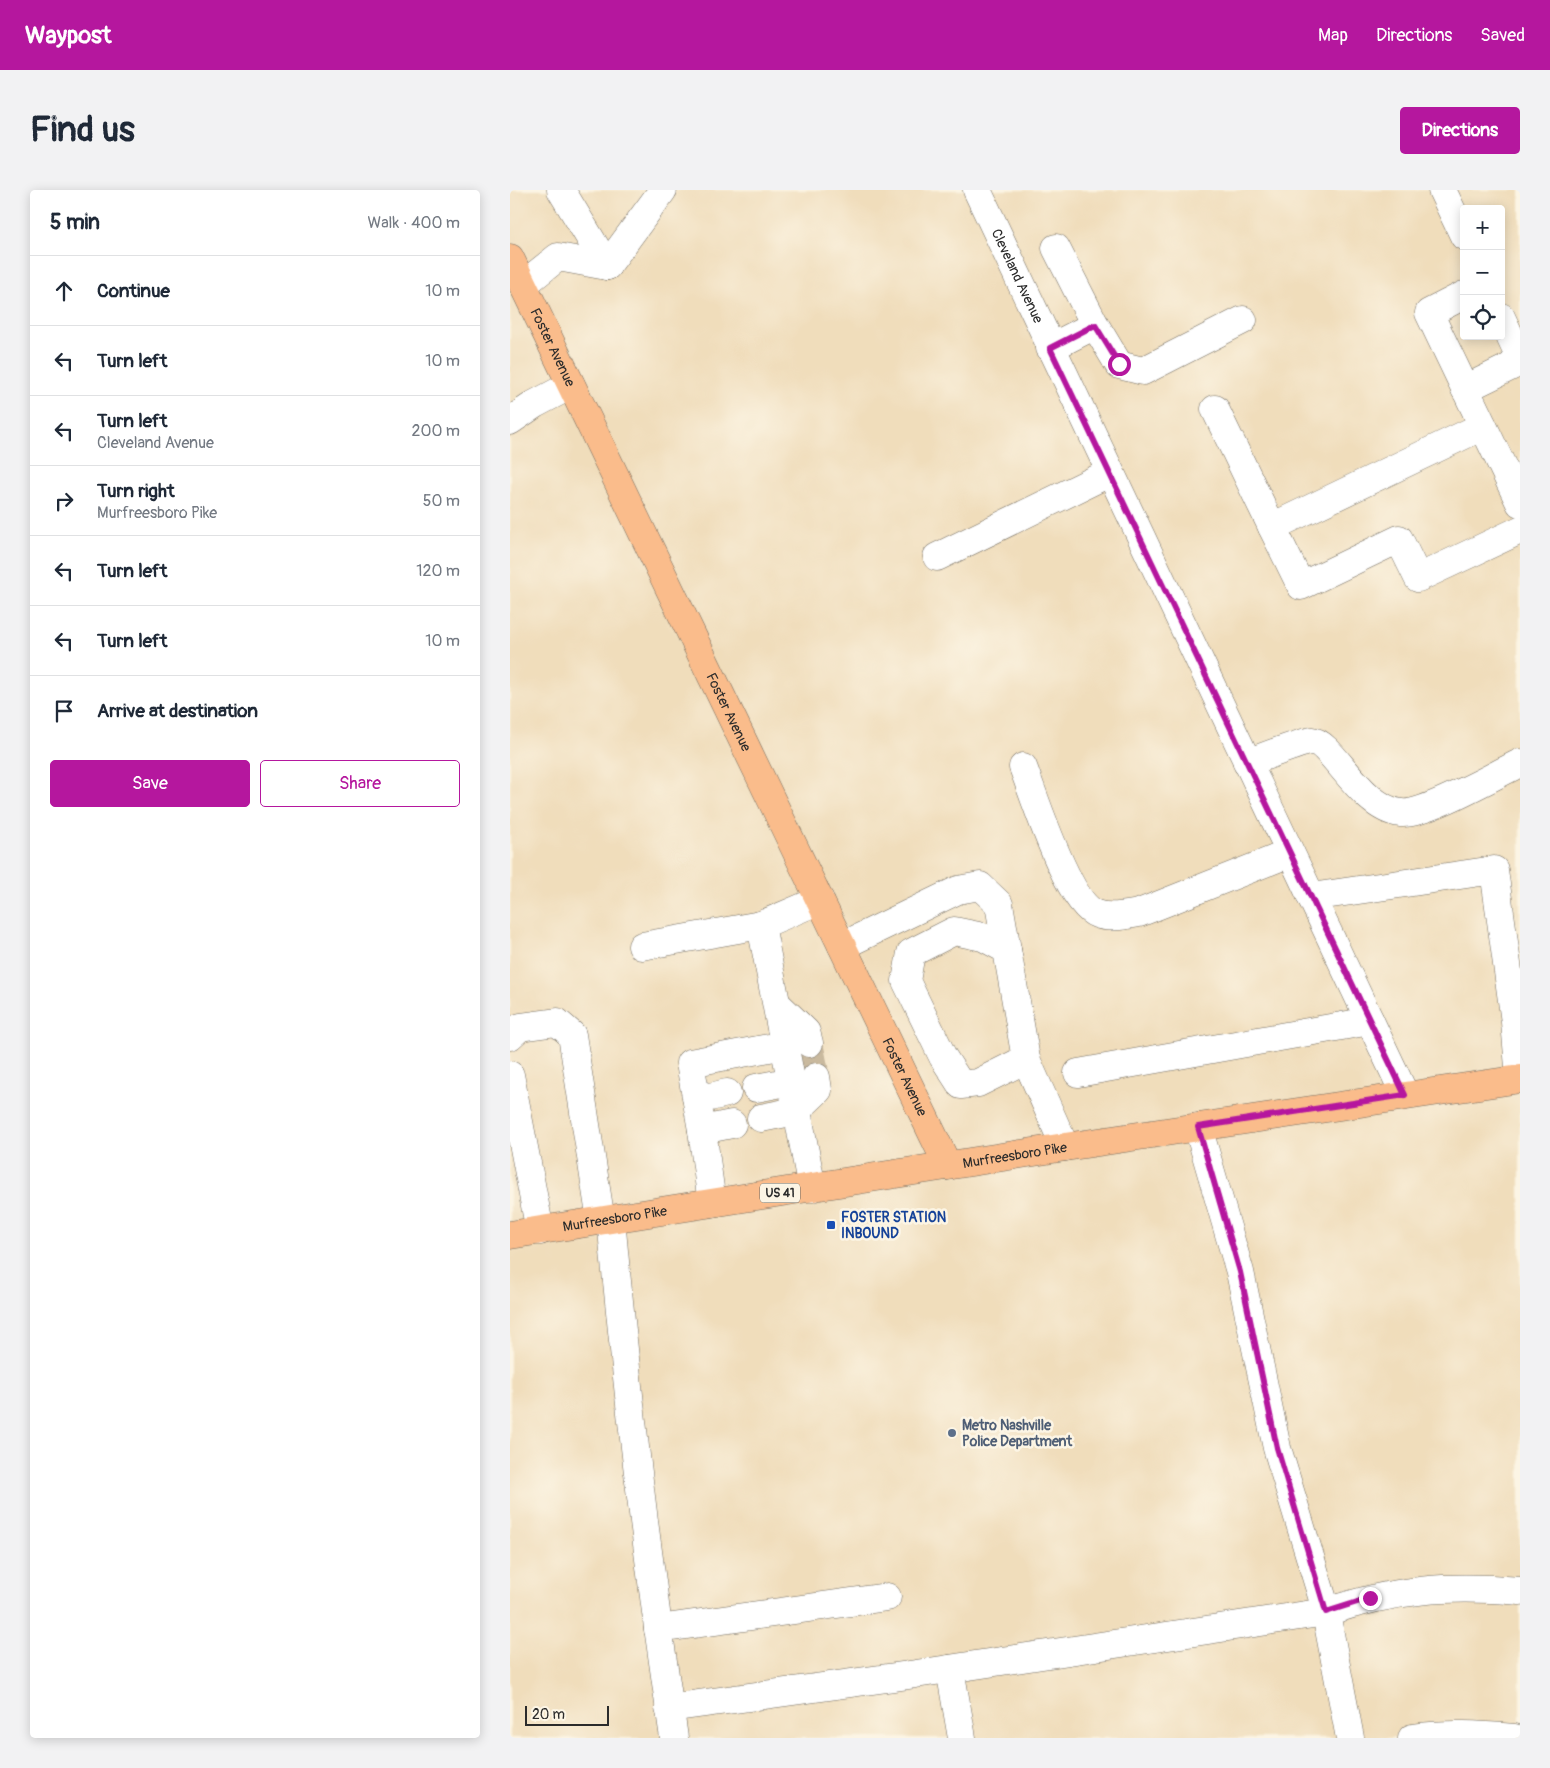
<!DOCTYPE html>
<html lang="en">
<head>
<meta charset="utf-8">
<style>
	body { margin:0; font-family:Pangolin,sans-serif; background:#f2f2f3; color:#1f2937 }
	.controls { position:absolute; right:15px; top:15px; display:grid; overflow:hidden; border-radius:5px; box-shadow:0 2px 12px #0003 }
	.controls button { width:45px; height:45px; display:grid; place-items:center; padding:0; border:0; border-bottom:1px solid #e0e1e3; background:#fff; color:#1f2937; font:25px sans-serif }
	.scale { position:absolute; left:15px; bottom:12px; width:84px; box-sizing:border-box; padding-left:5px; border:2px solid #2b2b2b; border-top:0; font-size:14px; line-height:18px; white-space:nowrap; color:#2b2b2b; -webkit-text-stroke:4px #fcf5e5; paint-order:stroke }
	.stop { position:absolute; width:15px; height:15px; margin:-11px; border:4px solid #b5179e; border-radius:50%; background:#fff }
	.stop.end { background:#b5179e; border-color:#fff; box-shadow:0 1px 5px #0008 }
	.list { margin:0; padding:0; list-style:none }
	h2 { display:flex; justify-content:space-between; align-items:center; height:65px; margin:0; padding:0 20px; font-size:21px }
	h2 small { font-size:16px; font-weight:400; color:#747a83 }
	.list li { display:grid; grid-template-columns:32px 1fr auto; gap:15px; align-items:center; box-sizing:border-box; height:70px; padding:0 20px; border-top:1px solid #e0e1e3 }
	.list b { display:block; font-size:19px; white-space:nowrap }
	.list p { margin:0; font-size:16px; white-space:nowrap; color:#747a83 }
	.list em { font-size:16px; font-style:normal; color:#747a83 }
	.actions { display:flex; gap:10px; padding:15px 20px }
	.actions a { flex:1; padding:11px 0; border:1px solid #b5179e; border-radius:5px; text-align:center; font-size:18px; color:#b5179e }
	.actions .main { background:#b5179e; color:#fff }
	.icon { flex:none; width:28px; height:28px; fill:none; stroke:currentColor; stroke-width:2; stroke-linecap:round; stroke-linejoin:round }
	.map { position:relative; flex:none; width:1010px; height:1548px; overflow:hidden; border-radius:5px }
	header { display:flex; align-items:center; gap:30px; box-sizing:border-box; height:70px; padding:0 25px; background:#b5179e; color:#fff }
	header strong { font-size:24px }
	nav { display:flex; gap:28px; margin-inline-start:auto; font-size:18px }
	.intro { display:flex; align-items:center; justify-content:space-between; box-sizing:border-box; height:120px; padding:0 30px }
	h1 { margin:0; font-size:35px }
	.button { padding:12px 22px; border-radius:5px; background:#b5179e; color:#fff; font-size:18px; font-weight:700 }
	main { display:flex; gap:30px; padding:0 30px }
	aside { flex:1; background:#fff; border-radius:5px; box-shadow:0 2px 12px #0003 }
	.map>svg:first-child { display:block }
</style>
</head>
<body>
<header>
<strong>Waypost</strong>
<nav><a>Map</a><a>Directions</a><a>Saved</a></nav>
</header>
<div class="intro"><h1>Find us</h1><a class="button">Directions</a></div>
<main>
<aside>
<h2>5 min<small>Walk · 400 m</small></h2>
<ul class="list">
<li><svg class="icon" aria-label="ahead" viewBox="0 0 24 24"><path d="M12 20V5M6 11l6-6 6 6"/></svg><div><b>Continue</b></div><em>10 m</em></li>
<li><svg class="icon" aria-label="left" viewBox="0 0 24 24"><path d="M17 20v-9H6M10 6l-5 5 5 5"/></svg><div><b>Turn left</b></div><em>10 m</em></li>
<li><svg class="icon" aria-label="left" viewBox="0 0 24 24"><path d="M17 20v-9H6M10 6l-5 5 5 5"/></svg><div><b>Turn left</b><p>Cleveland Avenue</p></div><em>200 m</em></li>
<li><svg class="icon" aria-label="right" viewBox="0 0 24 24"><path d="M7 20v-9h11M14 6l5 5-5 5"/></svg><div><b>Turn right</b><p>Murfreesboro Pike</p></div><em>50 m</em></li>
<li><svg class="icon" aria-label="left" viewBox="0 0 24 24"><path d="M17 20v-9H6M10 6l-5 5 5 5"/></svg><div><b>Turn left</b></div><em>120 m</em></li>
<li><svg class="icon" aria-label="left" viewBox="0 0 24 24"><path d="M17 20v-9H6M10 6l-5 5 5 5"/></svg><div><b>Turn left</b></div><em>10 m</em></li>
<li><svg class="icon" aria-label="arrive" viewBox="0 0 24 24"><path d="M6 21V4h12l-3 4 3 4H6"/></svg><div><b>Arrive at destination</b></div></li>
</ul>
<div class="actions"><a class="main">Save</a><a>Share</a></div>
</aside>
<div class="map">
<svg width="1010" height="1548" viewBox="0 0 1010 1548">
	<rect width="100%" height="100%" fill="#fcf5e5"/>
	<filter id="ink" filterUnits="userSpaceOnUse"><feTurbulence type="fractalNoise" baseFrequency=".02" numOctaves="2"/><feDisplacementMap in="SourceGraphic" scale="10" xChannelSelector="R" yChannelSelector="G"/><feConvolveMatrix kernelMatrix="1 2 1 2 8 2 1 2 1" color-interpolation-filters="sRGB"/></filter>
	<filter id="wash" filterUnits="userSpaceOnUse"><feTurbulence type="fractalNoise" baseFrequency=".0096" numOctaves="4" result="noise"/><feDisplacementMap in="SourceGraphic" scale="20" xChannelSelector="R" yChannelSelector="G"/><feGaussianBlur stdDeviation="1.12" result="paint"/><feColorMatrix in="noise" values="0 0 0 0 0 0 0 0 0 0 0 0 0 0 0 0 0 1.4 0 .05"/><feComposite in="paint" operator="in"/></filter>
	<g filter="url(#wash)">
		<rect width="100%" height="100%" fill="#f0ddbb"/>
	</g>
	<g filter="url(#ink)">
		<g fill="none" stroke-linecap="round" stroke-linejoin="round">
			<polyline stroke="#c9b99e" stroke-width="28" stroke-dasharray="28 14" stroke-linecap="butt" points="299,853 306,887"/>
			<defs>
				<g id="minor">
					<polyline points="51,0 97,76"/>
					<path id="s1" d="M467 0 895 905"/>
					<polyline points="932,0 954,46"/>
					<polyline points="546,58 585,135"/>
					<polyline points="97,76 153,0"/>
					<polyline points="13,95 48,67 97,76"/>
					<polyline points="954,105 919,123 1010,313"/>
					<polyline points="991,127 1010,168"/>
					<polyline points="540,158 585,135 609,175 633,181 733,130"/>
					<polyline points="955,199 1010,172"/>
					<polyline points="705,219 762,337 973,236"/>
					<polyline points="0,231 25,214 61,195"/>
					<polyline points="762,337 791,396 889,349 908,388 1010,340"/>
					<polyline points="427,367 599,283"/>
					<path d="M737 573C748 569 793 551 802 551 822 552 851 619 891 623 914 626 986 584 1010 573"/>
					<path d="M513 577C525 608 558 714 587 724 599 729 617 725 629 723L780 663"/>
					<polyline points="801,707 984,680 1005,832 1010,888"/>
					<polyline points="132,756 251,735"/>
					<polyline points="332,756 448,700 470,696 489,714 497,760"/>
					<polyline points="267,814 296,842 299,853"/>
					<polyline points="0,846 10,837 47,832 62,845 91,1031"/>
					<polyline points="516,869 468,893 451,895 433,867 396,791 401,763 444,741 473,747 497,760 516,869 555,957"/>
					<polyline points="568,883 860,831"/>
					<polyline points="0,885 30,1041"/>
					<polyline points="246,898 282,891"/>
					<polyline points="187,910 217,903"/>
					<polyline points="251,928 286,921 308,900 306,887"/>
					<polyline points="688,937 730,1082 767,1258 814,1413 840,1548"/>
					<polyline points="192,940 180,873 275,855"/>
					<polyline points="302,998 251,735 310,710"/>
					<polyline points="202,1013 192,940 222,934"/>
					<path d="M101 1029C117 1203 138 1375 164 1548"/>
					<polyline points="148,1439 377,1407"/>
					<polyline points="440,1479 452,1548"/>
					<path d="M159 1518 399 1485 816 1422C886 1399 937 1395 1010 1401"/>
					<path d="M902 1548C937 1543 970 1545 1004 1548"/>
				</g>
				<g id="major">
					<path id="s2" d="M0 68 438 976"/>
					<path id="s3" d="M0 1045 555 957 1010 889"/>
				</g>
			</defs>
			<use href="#minor" stroke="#70695d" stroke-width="29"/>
			<use href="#major" stroke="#70695d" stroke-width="29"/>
			<use href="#minor" stroke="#fff" stroke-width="28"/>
			<use href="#major" stroke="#fabc8b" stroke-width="28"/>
		</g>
	</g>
	<g fill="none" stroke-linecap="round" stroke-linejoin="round" filter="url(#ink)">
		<polyline stroke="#b5179e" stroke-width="6" points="609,174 585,135 540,158 895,905 688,937 730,1082 767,1258 816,1422 860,1408"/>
	</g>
	<rect fill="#1a4fb4" stroke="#fcf5e5" stroke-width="2" x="316" y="1030" width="10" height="10" rx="2.5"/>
	<circle fill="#5c6f8a" stroke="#fcf5e5" stroke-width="2" cx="442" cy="1243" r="5"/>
	<g text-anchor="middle" stroke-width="5" stroke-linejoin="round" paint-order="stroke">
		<rect fill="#fcf5e5" stroke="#6a6863" stroke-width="1" x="250" y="993.5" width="40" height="19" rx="4"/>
		<g font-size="12" font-weight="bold" fill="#2b2b2b">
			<text x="270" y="1007">US 41</text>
		</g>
		<g font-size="14" fill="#2b2b2b" stroke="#fcf5e5">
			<text dy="5" stroke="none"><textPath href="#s1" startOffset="95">Cleveland Avenue</textPath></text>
			<text dy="5" stroke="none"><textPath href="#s2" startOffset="99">Foster Avenue</textPath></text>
			<text dy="5" stroke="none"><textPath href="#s2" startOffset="504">Foster Avenue</textPath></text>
			<text dy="5" stroke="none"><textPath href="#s2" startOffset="909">Foster Avenue</textPath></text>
			<text dy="5" stroke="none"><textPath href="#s3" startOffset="511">Murfreesboro Pike</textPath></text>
			<text dy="5" stroke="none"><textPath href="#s3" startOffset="106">Murfreesboro Pike</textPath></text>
		</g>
		<g font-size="14" font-weight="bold" fill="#164399" stroke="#fcf5e5" text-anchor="start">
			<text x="331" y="1032">FOSTER STATION<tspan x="331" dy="16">INBOUND</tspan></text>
		</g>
		<g font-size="14" font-weight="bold" fill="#4e5e75" stroke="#fcf5e5" text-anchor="start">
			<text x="452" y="1240">Metro Nashville<tspan x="452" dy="16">Police Department</tspan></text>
		</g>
	</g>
</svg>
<div class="controls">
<button>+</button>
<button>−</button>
<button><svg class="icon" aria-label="locate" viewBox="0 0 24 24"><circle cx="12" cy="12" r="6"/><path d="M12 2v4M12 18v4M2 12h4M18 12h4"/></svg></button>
</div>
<div class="scale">20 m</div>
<div class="stop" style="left:609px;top:174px"></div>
<div class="stop end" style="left:860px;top:1408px"></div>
</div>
</main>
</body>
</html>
